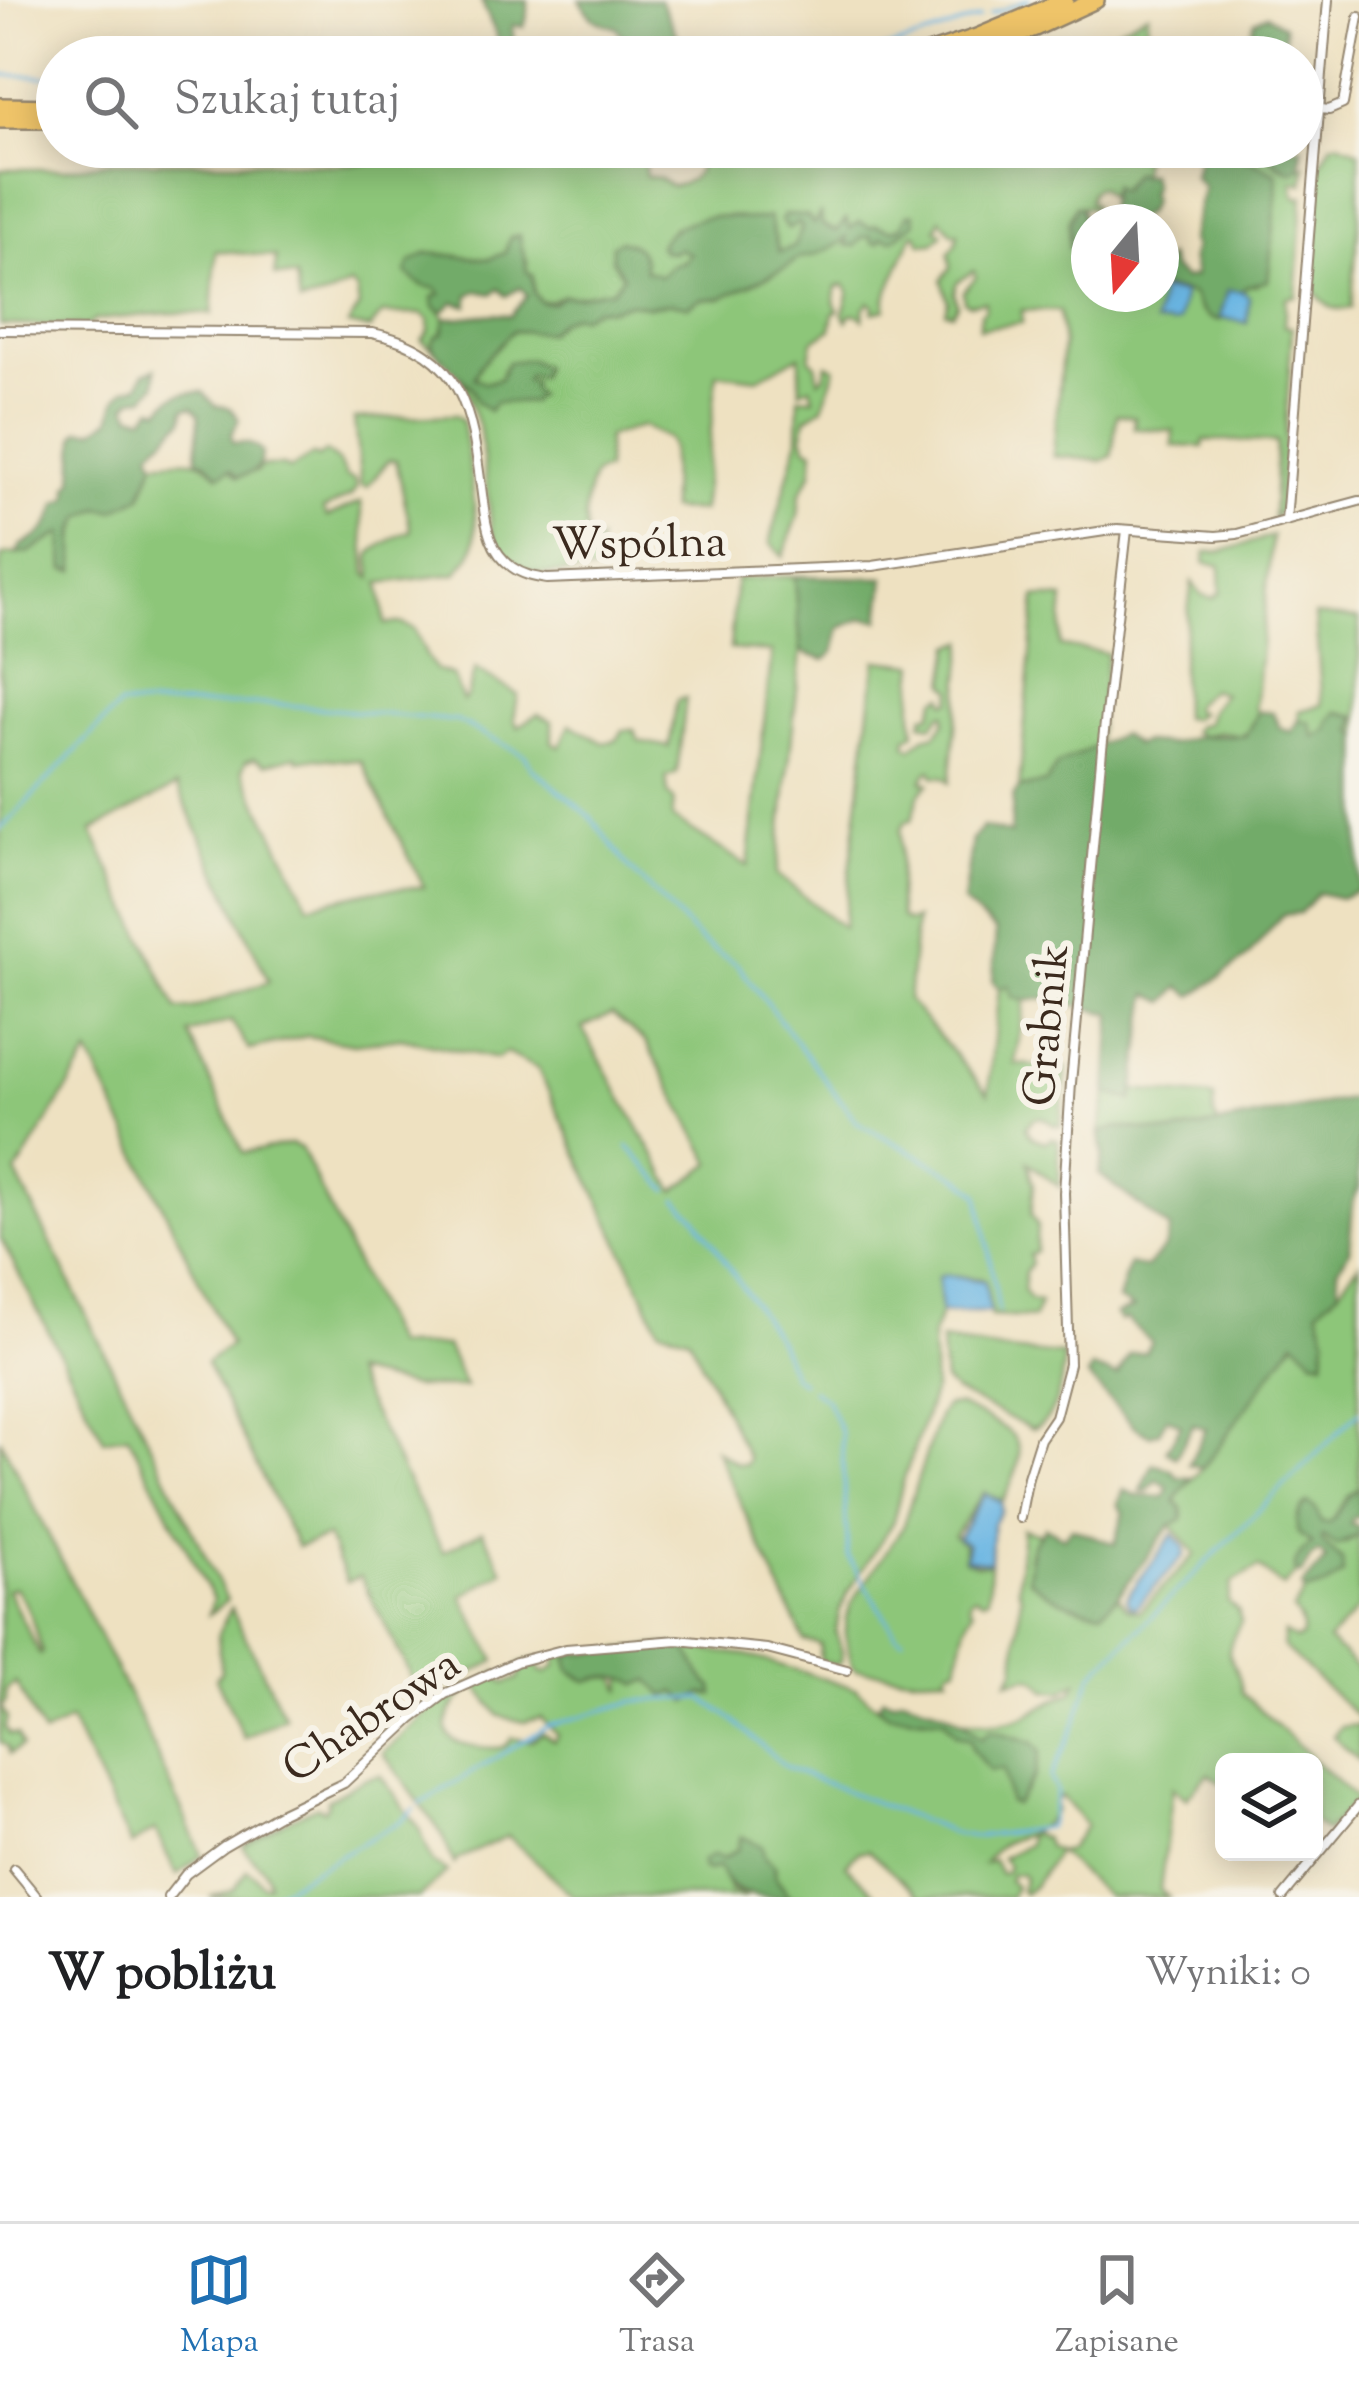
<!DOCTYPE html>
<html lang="pl">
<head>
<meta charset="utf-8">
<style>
	body { margin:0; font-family:"Sorts Mill Goudy",serif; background:#f2f2f2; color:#202124 }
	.controls { position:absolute; right:36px; bottom:36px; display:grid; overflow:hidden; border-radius:18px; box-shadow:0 6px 30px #0003 }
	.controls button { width:108px; height:108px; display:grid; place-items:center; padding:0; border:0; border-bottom:3px solid #e0e0e0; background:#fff; color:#202124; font:60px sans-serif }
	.compass { position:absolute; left:1071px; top:204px; width:108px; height:108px; border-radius:50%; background:#fff; box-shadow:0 6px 30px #0003; rotate:198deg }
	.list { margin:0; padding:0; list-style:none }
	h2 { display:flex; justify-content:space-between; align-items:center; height:156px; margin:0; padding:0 48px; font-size:51px }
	h2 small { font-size:39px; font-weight:400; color:#757577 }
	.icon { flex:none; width:66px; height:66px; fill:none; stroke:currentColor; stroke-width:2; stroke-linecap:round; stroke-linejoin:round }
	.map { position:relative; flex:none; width:1359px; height:1897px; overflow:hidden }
	.search { position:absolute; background:#fff; box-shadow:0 6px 30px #0003; left:36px; right:36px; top:36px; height:132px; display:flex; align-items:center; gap:30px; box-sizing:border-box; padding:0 42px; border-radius:66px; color:#757577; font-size:45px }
	.sheet { height:324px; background:#fff }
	nav { display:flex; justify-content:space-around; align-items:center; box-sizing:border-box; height:168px; border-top:3px solid #e0e0e0; background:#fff; font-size:33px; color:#757577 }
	nav a { display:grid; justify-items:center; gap:6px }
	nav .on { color:#1f6fb2 }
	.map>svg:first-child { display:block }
</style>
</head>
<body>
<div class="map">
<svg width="1359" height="1897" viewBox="0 0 1359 1897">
	<rect width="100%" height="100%" fill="#f7f3e8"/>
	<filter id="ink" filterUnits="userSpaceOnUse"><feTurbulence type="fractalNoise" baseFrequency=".00833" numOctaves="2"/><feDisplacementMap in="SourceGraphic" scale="24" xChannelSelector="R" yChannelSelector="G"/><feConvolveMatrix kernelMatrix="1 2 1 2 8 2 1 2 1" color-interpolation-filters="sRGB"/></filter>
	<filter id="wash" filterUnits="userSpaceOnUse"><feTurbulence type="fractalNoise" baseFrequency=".004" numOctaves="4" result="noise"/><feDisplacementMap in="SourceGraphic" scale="48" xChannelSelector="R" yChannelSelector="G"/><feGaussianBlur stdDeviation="2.7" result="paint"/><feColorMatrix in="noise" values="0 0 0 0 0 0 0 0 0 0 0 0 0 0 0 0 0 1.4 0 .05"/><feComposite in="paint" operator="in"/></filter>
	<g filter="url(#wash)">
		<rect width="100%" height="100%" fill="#eee1c1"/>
		<g fill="#8dc679" stroke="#64784c" stroke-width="3" fill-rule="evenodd">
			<polygon points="1148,13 1146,57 1054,57 1092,42"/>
			<path d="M1339 142 1359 151V217L1351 308C1330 312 1325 305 1313 289L1319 166 1332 143Z"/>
			<path d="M714 147H1143L1141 175 1134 172 1119 191 1112 187 1108 197 1100 188H1095L1091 192 1089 201 1094 205 1093 208 1076 206 1069 221 1071 235 1089 234V294H1161V288L1192 294 1201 311 1219 320 1220 317 1246 323 1249 297 1242 291 1246 286 1258 285 1277 195V173L1237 155 1240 147H1260L1278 164 1292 171 1305 165 1303 184 1293 181 1294 194 1298 198 1303 196 1296 296 1286 298 1284 326 1292 328 1280 511 1273 519 1276 442 1204 440 1203 447 1173 446 1174 431 1134 428 1135 417 1117 414 1112 456 1102 461 1053 456 1063 344 1059 311 1022 310V323L979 328 981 313 985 309V301L969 304 964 301 963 292 976 277 974 271 957 282 954 292 957 305 952 313 945 311 948 301 942 279 951 267 949 253 956 244 958 233H952L941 219 936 229 943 233 934 243 921 244 917 234H913L886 297V309L873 312 874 305 869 302 864 309 863 319 857 314H851L847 321 843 313 849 292 845 285 837 287 834 302 838 310 834 313 831 329 813 341 810 358 816 364 819 380 825 375 827 364 835 368C834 380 826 392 823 407L806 418 803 435 806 446 814 450 812 473 800 494 798 516 783 556 770 543 798 441 799 397 814 398 811 386 800 391V355L758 378 717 373 702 511 670 510 671 448 668 439 642 426 607 437 606 470 596 473C584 490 581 528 591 547L599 541 598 572 542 574 525 569 500 551 492 531 480 431 463 382C497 405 494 411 532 390L525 382 528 375 503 369 501 378 485 383 473 378 480 365 512 331 548 332 558 322 572 315 581 316 596 308 609 309 630 303 648 306 672 303 688 306 701 299 721 298 787 267 799 257 815 255 848 236 846 245 855 246 862 238 871 236 873 242H879L881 237 901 227 892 230 876 225 872 228 838 231 823 226 819 215 814 225 799 223 802 228 794 247 778 253C771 244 762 227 752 222 729 209 696 221 673 228L680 249 690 254C683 264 671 264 661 276 637 268 627 271 611 290 596 290 576 299 563 295L552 301 541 302 534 294 532 275 527 272V261L520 249 489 259 427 253 436 287 442 294 434 306C451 317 446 331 432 343L434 350 422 340 429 331V319L421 314H382L370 329 348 325 359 308 357 290 350 285 326 297 300 303 296 277 275 276 276 257 216 251 212 314 170 313 95 320 87 326 0 325V169H64L110 162H270L332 165 430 159 636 156 650 157 644 162 646 176 659 178 671 186C695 183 701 171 703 149Z"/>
			<path d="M456 415 462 420C466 448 481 524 473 549 470 559 462 566 456 574L380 583 385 624 400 623 414 629 426 655 436 670 453 676 463 701 467 697 475 669 518 695 514 719 518 727 538 714 552 721V742L560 747 570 724 604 743 617 740 623 730H634L639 741 669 747 677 700 686 698 677 773 666 778 668 794 674 800 672 818 748 866 772 652 730 649 736 579 795 576 801 652 777 874 843 928 876 660 916 664C913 688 911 709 915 733L907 737 906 744 912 748 924 737 936 734 945 722V713L941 714 933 725 922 723 924 715 931 714 936 699 944 695 946 702 951 701 953 690 946 683 952 645 965 641 950 782 944 777 934 776 931 770 927 772 922 781 929 783 920 793 912 820 906 821 901 829 898 900 901 918 909 922 916 919 908 1000 988 1094 999 989 1010 986 1014 997 1025 1001 1015 1064 1067 1068 1060 1126 1054 1125 1042 1117 1033 1119 1026 1127C1030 1138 1036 1140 1047 1142L1052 1138 1058 1140 1060 1187 1028 1162 1034 1185 1031 1215 1037 1225 1036 1251 1029 1255 1031 1264 1025 1273 1023 1290 1030 1300 1040 1302 1034 1318 991 1316 982 1279 945 1275 938 1278 941 1313 932 1336 934 1390 903 1482 893 1522 847 1593 839 1613 836 1632 842 1652 841 1662 836 1665 820 1661V1644L804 1640 716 1450 737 1464H746L748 1458 689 1337 659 1328 538 1069 506 1053 497 1059 401 1038 354 1044 307 1036 249 1050 231 1021 189 1034 243 1153 291 1144 301 1148 394 1346H446L465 1387H413L352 1373 443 1552 482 1531 504 1571 462 1596 496 1661 422 1698 360 1576 347 1582 327 1537 297 1547 206 1363 230 1345 89 1054 16 1173 227 1600 209 1614 213 1599 128 1435 104 1440 0 1237V567L2 555 29 552 62 533 65 569 81 518 100 508 114 510 141 496 155 462C182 460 197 453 218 474L230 470 256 472 261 466H283L290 469 313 455 318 457 326 452 339 463 346 477 355 480 357 488 351 496 323 510 327 517 361 502 367 574 372 578C371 557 364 555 384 544 394 539 399 533 411 531L396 460H389L367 487 361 485 354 419ZM297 756 298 760 313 758 361 761 424 887 375 890 309 905 242 770 246 761 255 758 266 764ZM177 786 269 982 192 1009 177 1010 92 831ZM612 1014 646 1042 712 1163 675 1191 582 1028Z"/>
			<polygon points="1272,536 1255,708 1258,712 1247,733 1239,736 1222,732 1199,736 1192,731 1196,726 1207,723 1210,711 1223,694 1211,689 1193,705 1194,711 1200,713 1191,719 1182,718 1181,663 1192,582 1201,595 1213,598 1221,592 1220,565 1205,563 1206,552 1220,552"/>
			<polygon points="1036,597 1064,599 1060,646 1107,653 1097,746 1057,765 1046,783 1019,788"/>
			<polygon points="1315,615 1359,619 1359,735 1354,731 1355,716 1338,712 1327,731 1314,738 1310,722 1299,720 1299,711 1322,705"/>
			<polygon points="1134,1090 1214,1097 1214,1117 1220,1125 1172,1133 1118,1127 1100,1133 1107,1093 1132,1099"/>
			<path d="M1359 1263V1488L1348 1497 1330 1523 1321 1522 1316 1509 1313 1544 1294 1567 1296 1574 1283 1587 1259 1567 1232 1583 1228 1602 1238 1611 1241 1622C1215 1667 1239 1655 1242 1693L1356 1799 1326 1832 1314 1821V1762H1224V1786L1209 1773 1186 1798 1173 1787 1160 1890 1168 1897H1107L1057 1851 1034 1886 1023 1894 1020 1891 1024 1879 1021 1874 1011 1875 1009 1881 1015 1887 1010 1897H921L868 1850 858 1852 846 1865 879 1897H790L775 1876V1867L741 1837 738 1849 722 1859 702 1862 704 1869 709 1870 719 1866 731 1891 746 1897H574L508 1836 458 1859 454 1864 442 1834 383 1753 434 1706 469 1685 470 1689C457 1699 435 1727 455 1741 462 1745 498 1751 505 1746 508 1745 509 1741 512 1738L530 1741 543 1733 554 1741 557 1735 541 1718 524 1722 499 1716 479 1689 474 1685 498 1671V1678L505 1683 518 1679 522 1671 519 1665 540 1658 539 1670 546 1673 556 1666 557 1656 572 1654 567 1660 570 1669 582 1679 617 1677 622 1691 624 1678 649 1680 677 1692 706 1683C696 1672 695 1658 684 1648L747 1655 855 1688 887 1714 944 1719 956 1734 970 1739 1003 1769 1009 1802 1015 1804 1032 1742 992 1730 981 1738 963 1721C977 1720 991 1725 1005 1722 1030 1719 1049 1699 1073 1692L1077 1682 1063 1691 1046 1690C1032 1671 1029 1678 1008 1681L1015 1669 1021 1595 1018 1588 1022 1529 1040 1534 1032 1545 1029 1558 1103 1610 1118 1596 1127 1608 1140 1611 1196 1554 1171 1525 1174 1500 1203 1467 1295 1339 1314 1358 1326 1336 1318 1309 1339 1290ZM1061 1796 1086 1826 1067 1850 1057 1851 1048 1847 1044 1838 1030 1833 1046 1823 1056 1810 1055 1801ZM1029 1835 1027 1845 1001 1858 1008 1865 1006 1872 1000 1874 993 1860 984 1863C996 1845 1008 1839 1029 1835Z"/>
			<path d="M941 1341 1016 1352 1064 1355C1062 1380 1058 1422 1031 1429L954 1391 944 1381Z"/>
			<path d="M958 1405C1016 1433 1037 1435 1003 1501L984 1492 954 1536 964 1544V1560L976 1564H990L988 1598 983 1600 975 1596 970 1599V1606L973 1610 966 1624 957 1666 950 1668 946 1673 948 1676 919 1677 856 1669 852 1666 845 1634 846 1618 852 1602 902 1528 939 1415 946 1406Z"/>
			<path d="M0 1438 140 1718 202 1855 177 1875 155 1830 131 1845 70 1720 43 1735 16 1683 6 1690V1701L1 1707 7 1718 5 1727 9 1734 17 1735 22 1746 10 1754 8 1747 0 1742ZM14 1587C31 1606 34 1630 42 1652L40 1655 7 1590Z"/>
			<path d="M1322 1534 1346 1543 1359 1535V1608L1328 1641 1359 1670V1718L1283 1647 1284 1633 1295 1640 1301 1637C1304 1626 1300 1620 1293 1610L1305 1592C1327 1583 1333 1586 1342 1560L1321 1541Z"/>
			<polygon points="231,1608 285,1717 244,1738 216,1678 221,1671 218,1634"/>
			<polygon points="1359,1725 1359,1761 1333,1736 1341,1727"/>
			<path d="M380 1775 419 1828 433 1863 447 1872 419 1897H210L233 1890 247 1870 255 1875 263 1885 268 1884C269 1864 249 1861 243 1846L285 1821 317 1806 324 1810 328 1805 327 1800 364 1779Z"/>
		</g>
		<g fill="#72ab69" stroke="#566a44" stroke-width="3">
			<polygon points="481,0 528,0 528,13 524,27 513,25 513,51 499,41"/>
			<path d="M580 0H660L681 44 679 57H637L617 28C598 23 590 18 580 0Z"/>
			<polygon points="1267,15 1284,26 1284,45 1277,48 1271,43 1266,57 1252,51 1249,57 1236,57 1248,42 1255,21"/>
			<path d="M1200 147H1240L1238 155 1277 173V195L1268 281 1246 286 1242 291 1228 290 1220 320C1203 319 1199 307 1192 294L1161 288V264L1168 257 1172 269 1184 279 1195 276 1191 258 1194 247 1190 241 1203 187 1194 177Z"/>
			<polygon points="1260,147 1302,147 1300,167 1292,171 1278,164"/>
			<polygon points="1134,172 1141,175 1149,173 1153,184 1149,194 1152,200 1146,213 1137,218 1136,222 1104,222 1112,186 1119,191"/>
			<polygon points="1076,206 1082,209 1083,218 1089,223 1089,234 1076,251 1069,248 1069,221"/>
			<path d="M820 214 823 226 837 231 846 219 850 228 860 222 871 228 875 225 892 230 901 227 908 214H914L915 223 893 240 881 238 879 243 873 242 871 236 862 238 855 246 846 245V237L839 244 815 255 799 258 787 267 721 298 701 299 688 306 672 303 648 306 630 303 609 309 596 308 581 316 572 315 558 322 548 332 512 331 480 365 474 378 485 383 500 379 507 362 529 359 543 367 539 377 528 375 525 381 533 382 532 390 537 395 531 402 495 403 489 411 477 402 471 387 434 350 432 344 435 337 443 333 445 318C468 319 488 311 510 316L527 296 520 288 506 296 499 289 492 294 478 291 469 295 468 306 454 302 443 312 434 306 433 297 441 294 436 288C423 288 416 282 406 273L410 263 427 253 489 259 505 253 510 237 520 235C520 249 527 258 527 272L532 275 534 293 541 302 553 303 563 295C576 299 597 291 612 290L623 276 612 259V245L620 240C638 245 644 252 645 270L661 276 671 265 685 261 690 254 680 249 673 252 663 251 659 246C669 222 706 215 730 217 746 218 753 222 769 217L779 252 794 247 802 228 799 223 789 229 781 220 784 215 807 216 814 224Z"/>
			<path d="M156 368V385L145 397 134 398 127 405 132 414 145 417 153 407 161 409C172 392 184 393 203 392L216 406C229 406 233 408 239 420L231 435 233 443C245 442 252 443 262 452 260 470 255 472 238 477L230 470 219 475 206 462 197 459 199 414 193 407 185 408 183 420 151 451 155 462 141 496 114 510 99 508 81 518 75 532V571L65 569 62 533 29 552 17 554 21 545C42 537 52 525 57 504L69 498V486L74 481 76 436 80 430H94L111 419 116 401 125 389 139 385 144 373Z"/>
			<polygon points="795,576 885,578 880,620 863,618 840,628 834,652 825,660 801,652"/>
			<polygon points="1258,712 1273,712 1280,728 1291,732 1299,720 1310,722 1315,737 1327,731 1330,721 1338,712 1356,716 1354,731 1359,736 1359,890 1340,898 1318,893 1300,913 1282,915 1248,957 1193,996 1180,987 1166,1002 1149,994 1133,1100 1107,1093 1112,1014 1045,998 1025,1001 1012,997 1009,986 999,989 993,981 996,931 963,903 972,840 983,827 1011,834 1013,797 1019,788 1046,783 1057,765 1121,734 1135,745 1145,742 1169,744 1199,736 1245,736"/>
			<polygon points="1359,1097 1359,1187 1353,1202 1349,1251 1338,1269 1339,1290 1318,1309 1326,1336 1324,1360 1314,1358 1295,1340 1203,1468 1189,1464 1206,1429 1193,1424 1176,1457 1166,1451 1181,1425 1167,1417 1159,1432 1150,1435 1135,1427 1088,1377 1092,1368 1117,1376 1130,1354 1145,1352 1151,1342 1126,1319 1120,1321 1116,1315 1133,1308 1118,1300 1129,1264 1146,1268 1165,1247 1170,1229 1099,1174 1103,1156 1100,1133 1118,1127 1172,1133"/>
			<path d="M1153 1464 1171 1469 1178 1477 1192 1478 1175 1500 1182 1508 1183 1519 1171 1525 1118 1596 1102 1611C1075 1608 1049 1596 1028 1579L1032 1545 1045 1527 1064 1537 1072 1528 1115 1544 1124 1513 1118 1504 1124 1490 1138 1496 1164 1497 1169 1488 1157 1480 1147 1491H1141Z"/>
			<path d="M1359 1488V1516L1352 1519 1350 1524 1359 1527V1535L1337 1545 1322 1536 1321 1541 1342 1560 1343 1574 1326 1586 1305 1592 1302 1587 1326 1559 1319 1552 1310 1558 1302 1574H1296C1292 1561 1302 1551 1312 1544L1298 1533C1295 1522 1297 1510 1308 1503L1316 1509 1321 1522 1330 1523 1348 1497Z"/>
			<path d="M662 1646C669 1646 677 1645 683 1648 696 1653 694 1675 713 1687L714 1695 702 1694 687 1702 677 1692 665 1696 649 1680 638 1685C625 1673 603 1676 587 1681L570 1670 567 1660 572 1654Z"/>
			<polygon points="883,1697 892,1701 903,1697 944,1711 963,1721 981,1738 991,1730 1032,1742 1040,1751 1035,1776 1015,1805 1009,1802 1003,1769 990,1771 972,1749 970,1739 956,1734 944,1719 887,1714 878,1705"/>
			<path d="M741 1836 762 1846 764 1856 775 1867V1876L790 1897C758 1897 728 1897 719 1867L709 1871 703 1869 702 1861 714 1855 723 1859 738 1849Z"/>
		</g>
		<g fill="#6ab6e3" stroke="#527080" stroke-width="3">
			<polygon points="1161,290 1183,294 1179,321 1173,324 1155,323"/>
			<polygon points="1228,290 1242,291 1249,297 1247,323 1220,317"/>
			<polygon points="945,1275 985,1281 990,1312 941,1313 938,1277"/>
			<polygon points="985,1493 1001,1502 1001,1511 993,1524 990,1562 965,1559 967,1544 958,1538"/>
			<polygon points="1173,1534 1184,1546 1185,1555 1136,1607 1129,1605 1126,1598"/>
		</g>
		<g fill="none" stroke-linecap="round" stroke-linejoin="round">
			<g stroke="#6ab6e3" stroke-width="3">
				<polyline points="990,14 1029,0"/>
				<polyline points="857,57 919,39 981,17"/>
				<polyline points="0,75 57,77"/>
				<polyline points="0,830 119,706 275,704 457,721 525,755 532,768 590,816 629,868 702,942 738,965 857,1122 963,1180 979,1194 999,1312"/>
				<polyline points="628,1146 669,1191"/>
				<polyline points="677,1199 696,1218 778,1340 793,1376 802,1382"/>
				<polyline points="812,1390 827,1400 841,1433 848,1556 896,1635 903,1639"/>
				<polyline points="420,1804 548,1726 635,1701 701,1698 727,1715 787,1768 953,1833 976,1837 1049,1827 1057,1792 1050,1778 1076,1723 1092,1675 1359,1412"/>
				<polyline points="267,1897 402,1820 415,1809"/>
			</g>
		</g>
	</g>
	<g filter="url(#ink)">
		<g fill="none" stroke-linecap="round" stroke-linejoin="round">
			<defs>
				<g id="street">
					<polyline points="1321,109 1329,110 1343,104 1359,17"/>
					<path d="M0 330 372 333C469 353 472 419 483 502 486 527 490 551 512 567 523 575 534 577 547 579L873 566 1118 529 1216 536 1237 534 1359 501"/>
					<polyline points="1286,521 1328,0"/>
					<polyline points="1020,1518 1028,1477 1040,1439 1055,1417 1069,1364 1064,1193 1071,1083 1102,749 1127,530"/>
					<polyline points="14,1869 37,1897"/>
					<polyline points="168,1897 186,1874 224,1846 279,1814 344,1783 412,1719 445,1694 516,1662 566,1649 678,1640 767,1649 847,1670"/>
					<polyline points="1283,1897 1359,1805"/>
				</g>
				<g id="highway">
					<polyline points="916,57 977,37 1065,0"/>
					<polyline points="959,57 1035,28 1096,0"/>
					<polyline points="0,106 57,107"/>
					<polyline points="0,120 57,120"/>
				</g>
			</defs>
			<use href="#street" stroke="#948670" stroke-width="12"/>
			<use href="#highway" stroke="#948670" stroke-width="20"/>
			<use href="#street" stroke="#fff" stroke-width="8"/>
			<use href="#highway" stroke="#efc469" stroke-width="15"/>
		</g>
	</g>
	<g text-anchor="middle" stroke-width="12" stroke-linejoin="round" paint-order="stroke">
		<g font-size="45" fill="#3b2a1e" stroke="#f7f3e8">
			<text transform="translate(639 541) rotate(-1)" y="16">Wspólna</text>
			<text transform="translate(1044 1025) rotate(-85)" y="16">Grabnik</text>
			<text transform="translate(370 1714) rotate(-34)" y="16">Chabrowa</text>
		</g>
	</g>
</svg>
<div class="controls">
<button><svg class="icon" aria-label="layers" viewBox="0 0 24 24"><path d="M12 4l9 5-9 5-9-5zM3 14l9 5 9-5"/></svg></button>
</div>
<svg class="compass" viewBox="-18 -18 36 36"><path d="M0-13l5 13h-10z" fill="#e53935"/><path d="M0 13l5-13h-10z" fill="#757577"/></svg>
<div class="search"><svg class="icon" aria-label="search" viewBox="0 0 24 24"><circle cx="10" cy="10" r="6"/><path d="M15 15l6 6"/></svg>Szukaj tutaj</div>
</div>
<section class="sheet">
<h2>W pobliżu<small>Wyniki: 0</small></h2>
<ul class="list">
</ul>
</section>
<nav>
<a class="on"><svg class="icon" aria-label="map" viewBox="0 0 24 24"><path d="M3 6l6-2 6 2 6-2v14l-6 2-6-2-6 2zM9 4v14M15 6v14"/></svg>Mapa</a>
<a><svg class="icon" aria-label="directions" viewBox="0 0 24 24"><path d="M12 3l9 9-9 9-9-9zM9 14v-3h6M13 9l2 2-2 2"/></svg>Trasa</a>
<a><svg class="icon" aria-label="saved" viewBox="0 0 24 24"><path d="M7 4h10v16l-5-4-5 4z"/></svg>Zapisane</a>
</nav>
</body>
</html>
